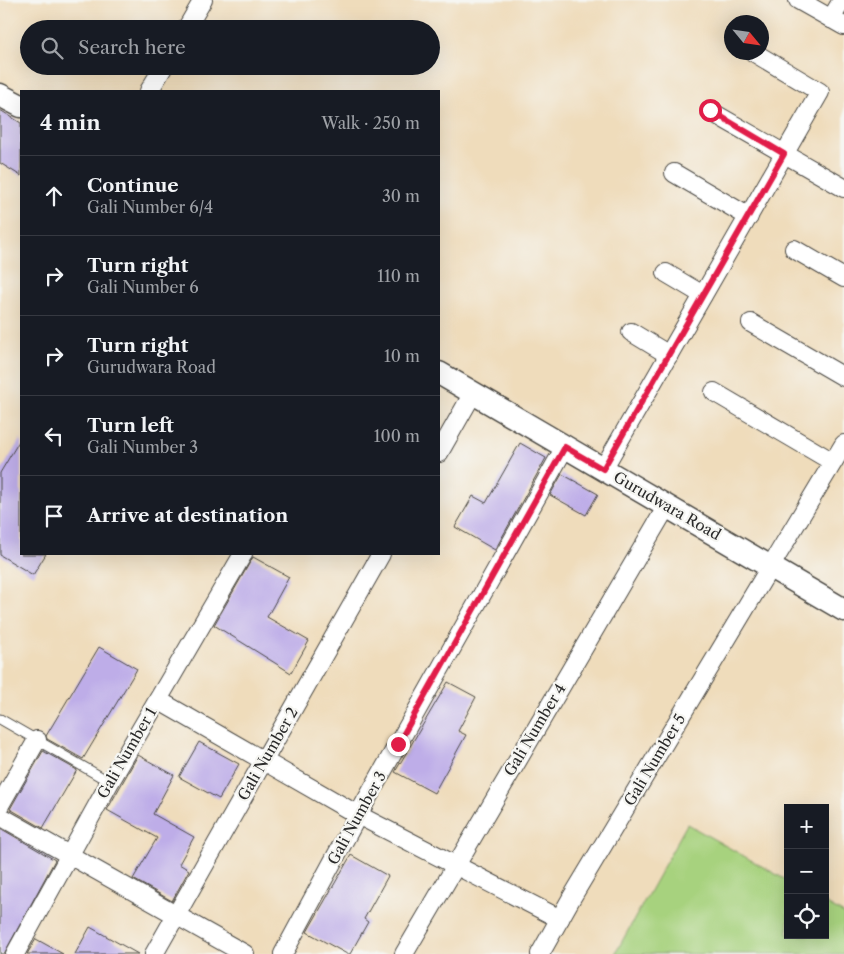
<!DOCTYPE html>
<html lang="en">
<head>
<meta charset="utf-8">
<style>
	body { margin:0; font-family:"Libre Caslon Text",serif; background:#242831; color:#f1f3f6 }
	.controls { position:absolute; right:15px; bottom:15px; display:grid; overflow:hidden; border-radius:0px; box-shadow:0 5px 20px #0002 }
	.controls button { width:45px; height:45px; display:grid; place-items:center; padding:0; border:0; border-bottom:1px solid #363941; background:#171b24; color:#f1f3f6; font:25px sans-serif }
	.compass { position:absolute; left:724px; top:15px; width:45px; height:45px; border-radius:50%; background:#171b24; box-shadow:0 5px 20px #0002; rotate:119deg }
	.stop { position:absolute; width:15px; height:15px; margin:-11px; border:4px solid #e11d48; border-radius:50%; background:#fff }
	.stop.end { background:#e11d48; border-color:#fff; box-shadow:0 1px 5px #0008 }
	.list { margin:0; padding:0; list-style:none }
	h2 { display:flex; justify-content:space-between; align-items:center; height:65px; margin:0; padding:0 20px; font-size:21px }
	h2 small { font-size:16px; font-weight:400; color:#9ea1a6 }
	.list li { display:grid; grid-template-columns:32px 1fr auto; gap:15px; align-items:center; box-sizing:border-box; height:80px; padding:0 20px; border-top:1px solid #363941 }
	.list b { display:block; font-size:19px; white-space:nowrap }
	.list p { margin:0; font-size:16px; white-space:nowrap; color:#9ea1a6 }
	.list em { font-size:16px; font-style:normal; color:#9ea1a6 }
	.icon { flex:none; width:28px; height:28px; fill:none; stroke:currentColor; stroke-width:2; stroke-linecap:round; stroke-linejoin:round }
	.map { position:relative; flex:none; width:844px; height:954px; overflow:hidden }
	.search { position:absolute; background:#171b24; box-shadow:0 5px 20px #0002; left:20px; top:20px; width:420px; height:55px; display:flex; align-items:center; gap:12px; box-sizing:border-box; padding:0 18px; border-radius:28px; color:#9ea1a6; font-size:19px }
	.panel { position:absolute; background:#171b24; box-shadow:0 5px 20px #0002; left:20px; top:90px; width:420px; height:465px; border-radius:0px }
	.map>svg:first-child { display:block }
</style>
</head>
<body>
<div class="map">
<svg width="844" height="954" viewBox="0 0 844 954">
	<rect width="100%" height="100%" fill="#f6f6f2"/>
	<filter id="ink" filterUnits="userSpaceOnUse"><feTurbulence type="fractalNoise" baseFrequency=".02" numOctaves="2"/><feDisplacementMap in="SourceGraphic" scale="10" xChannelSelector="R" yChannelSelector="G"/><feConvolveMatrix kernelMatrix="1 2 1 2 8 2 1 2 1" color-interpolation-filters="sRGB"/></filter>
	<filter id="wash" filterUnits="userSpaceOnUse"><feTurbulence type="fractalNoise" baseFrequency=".0096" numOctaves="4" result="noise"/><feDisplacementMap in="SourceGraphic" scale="20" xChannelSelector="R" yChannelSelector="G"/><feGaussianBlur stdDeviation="1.12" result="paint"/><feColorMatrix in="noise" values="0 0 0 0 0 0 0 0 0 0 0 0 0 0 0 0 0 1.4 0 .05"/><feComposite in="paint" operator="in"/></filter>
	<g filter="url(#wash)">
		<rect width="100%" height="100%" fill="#efdcbb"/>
		<polygon fill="#a7d27e" stroke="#697e54" points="687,824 788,881 788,935 825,935 825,903 844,914 844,954 615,954"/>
		<g id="blocks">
			<g fill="#beade8">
				<polygon points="0,110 21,123 21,176 0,163"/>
				<polygon points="21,438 21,554 46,554 33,575 0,555 0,473"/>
				<polygon points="520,443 546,458 495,550 455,527 473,496 486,503"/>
				<polygon points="562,474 598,494 586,515 550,495"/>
				<polygon points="253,557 289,577 267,617 309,641 291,673 214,625"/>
				<polygon points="99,647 137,669 83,759 47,739 46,736"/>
				<polygon points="448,682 476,697 458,731 466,735 434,793 395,772"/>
				<polygon points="199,742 239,764 219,799 179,777"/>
				<polygon points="43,751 77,770 43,828 10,809"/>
				<polygon points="138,755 174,775 153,814 194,837 179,864 189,870 172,901 133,879 157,838 107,810"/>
				<polygon points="0,828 55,860 4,954 0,954"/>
				<polygon points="351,855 388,876 364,919 368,922 350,954 347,954 307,932"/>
				<polygon points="90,927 138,954 75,954"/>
				<polygon points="36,939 63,954 27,954"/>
			</g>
		</g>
	</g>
	<g filter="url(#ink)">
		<use href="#blocks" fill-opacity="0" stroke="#484641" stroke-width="1"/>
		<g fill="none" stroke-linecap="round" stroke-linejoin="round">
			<defs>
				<polyline id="service" points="0,719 110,782"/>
				<g id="minor">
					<polyline points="798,0 844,26"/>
					<polyline points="831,19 842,0"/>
					<polyline points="186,29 203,0"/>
					<polyline points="149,91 164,66"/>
					<polyline points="710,111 844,188"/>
					<polyline points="674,173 749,217"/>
					<polyline points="794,249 844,278"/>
					<polyline points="666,273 703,295"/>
					<polyline points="751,323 844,377"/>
					<polyline points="631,332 669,355"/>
					<polyline points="714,392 833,462"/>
					<polyline points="439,453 473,393"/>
					<polyline points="603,469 820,92 753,52"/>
					<polyline points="158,700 358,815 560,919"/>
					<polyline points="0,805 37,740"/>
					<polyline points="0,816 245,954"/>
					<polyline points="15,954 110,782 243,554"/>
					<polyline points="154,954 381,554"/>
					<polyline points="283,954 358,815 565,447"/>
					<polyline points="404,954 667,506"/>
					<polyline points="540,954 572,897 844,444"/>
				</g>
				<g id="tertiary">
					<polyline points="0,95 21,106"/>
					<polyline points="439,373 844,610"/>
				</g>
			</defs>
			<use href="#service" stroke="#484641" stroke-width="11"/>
			<use href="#minor" stroke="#484641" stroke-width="20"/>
			<use href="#tertiary" stroke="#484641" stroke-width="25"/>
			<use href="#service" stroke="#fff" stroke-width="9"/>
			<use href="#minor" stroke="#fff" stroke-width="18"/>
			<use href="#tertiary" stroke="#fff" stroke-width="22"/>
		</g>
	</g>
	<g fill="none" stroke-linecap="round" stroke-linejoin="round" filter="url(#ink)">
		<polyline stroke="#e11d48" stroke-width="6" points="398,744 565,447 603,469 784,154 710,110"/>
	</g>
	<g text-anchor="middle" stroke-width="4.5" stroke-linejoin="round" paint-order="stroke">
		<g font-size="15" fill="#2b2b2b" stroke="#f6f6f2">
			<text transform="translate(667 506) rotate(30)" y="5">Gurudwara Road</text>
			<text transform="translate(535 730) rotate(-59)" y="5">Gali Number 4</text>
			<text transform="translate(127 753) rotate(-60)" y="5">Gali Number 1</text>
			<text transform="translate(268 754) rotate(-60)" y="5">Gali Number 2</text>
			<text transform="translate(655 760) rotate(-59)" y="5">Gali Number 5</text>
			<text transform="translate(357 818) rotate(-61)" y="5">Gali Number 3</text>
		</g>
	</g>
</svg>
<div class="controls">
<button>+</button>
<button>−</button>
<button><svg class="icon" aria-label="locate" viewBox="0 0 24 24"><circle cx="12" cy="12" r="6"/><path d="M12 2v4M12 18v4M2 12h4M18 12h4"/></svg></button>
</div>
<svg class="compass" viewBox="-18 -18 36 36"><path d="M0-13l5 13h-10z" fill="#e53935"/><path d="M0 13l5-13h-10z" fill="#9ea1a6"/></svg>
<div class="stop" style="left:710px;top:110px"></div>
<div class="stop end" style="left:398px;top:744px"></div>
<div class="search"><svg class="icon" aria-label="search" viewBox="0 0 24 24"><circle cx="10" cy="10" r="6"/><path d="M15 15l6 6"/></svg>Search here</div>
<section class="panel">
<h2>4 min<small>Walk · 250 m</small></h2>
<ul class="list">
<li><svg class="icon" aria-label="ahead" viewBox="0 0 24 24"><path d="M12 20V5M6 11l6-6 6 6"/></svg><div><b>Continue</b><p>Gali Number 6/4</p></div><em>30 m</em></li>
<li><svg class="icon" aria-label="right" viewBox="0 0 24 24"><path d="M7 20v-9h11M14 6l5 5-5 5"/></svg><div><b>Turn right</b><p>Gali Number 6</p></div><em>110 m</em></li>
<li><svg class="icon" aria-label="right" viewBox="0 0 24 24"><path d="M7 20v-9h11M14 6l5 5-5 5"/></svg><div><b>Turn right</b><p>Gurudwara Road</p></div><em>10 m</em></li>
<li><svg class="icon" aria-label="left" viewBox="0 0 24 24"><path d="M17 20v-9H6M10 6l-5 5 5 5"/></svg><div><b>Turn left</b><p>Gali Number 3</p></div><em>100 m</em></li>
<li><svg class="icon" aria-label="arrive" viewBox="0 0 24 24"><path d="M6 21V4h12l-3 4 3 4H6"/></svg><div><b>Arrive at destination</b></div></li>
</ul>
</section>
</div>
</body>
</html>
